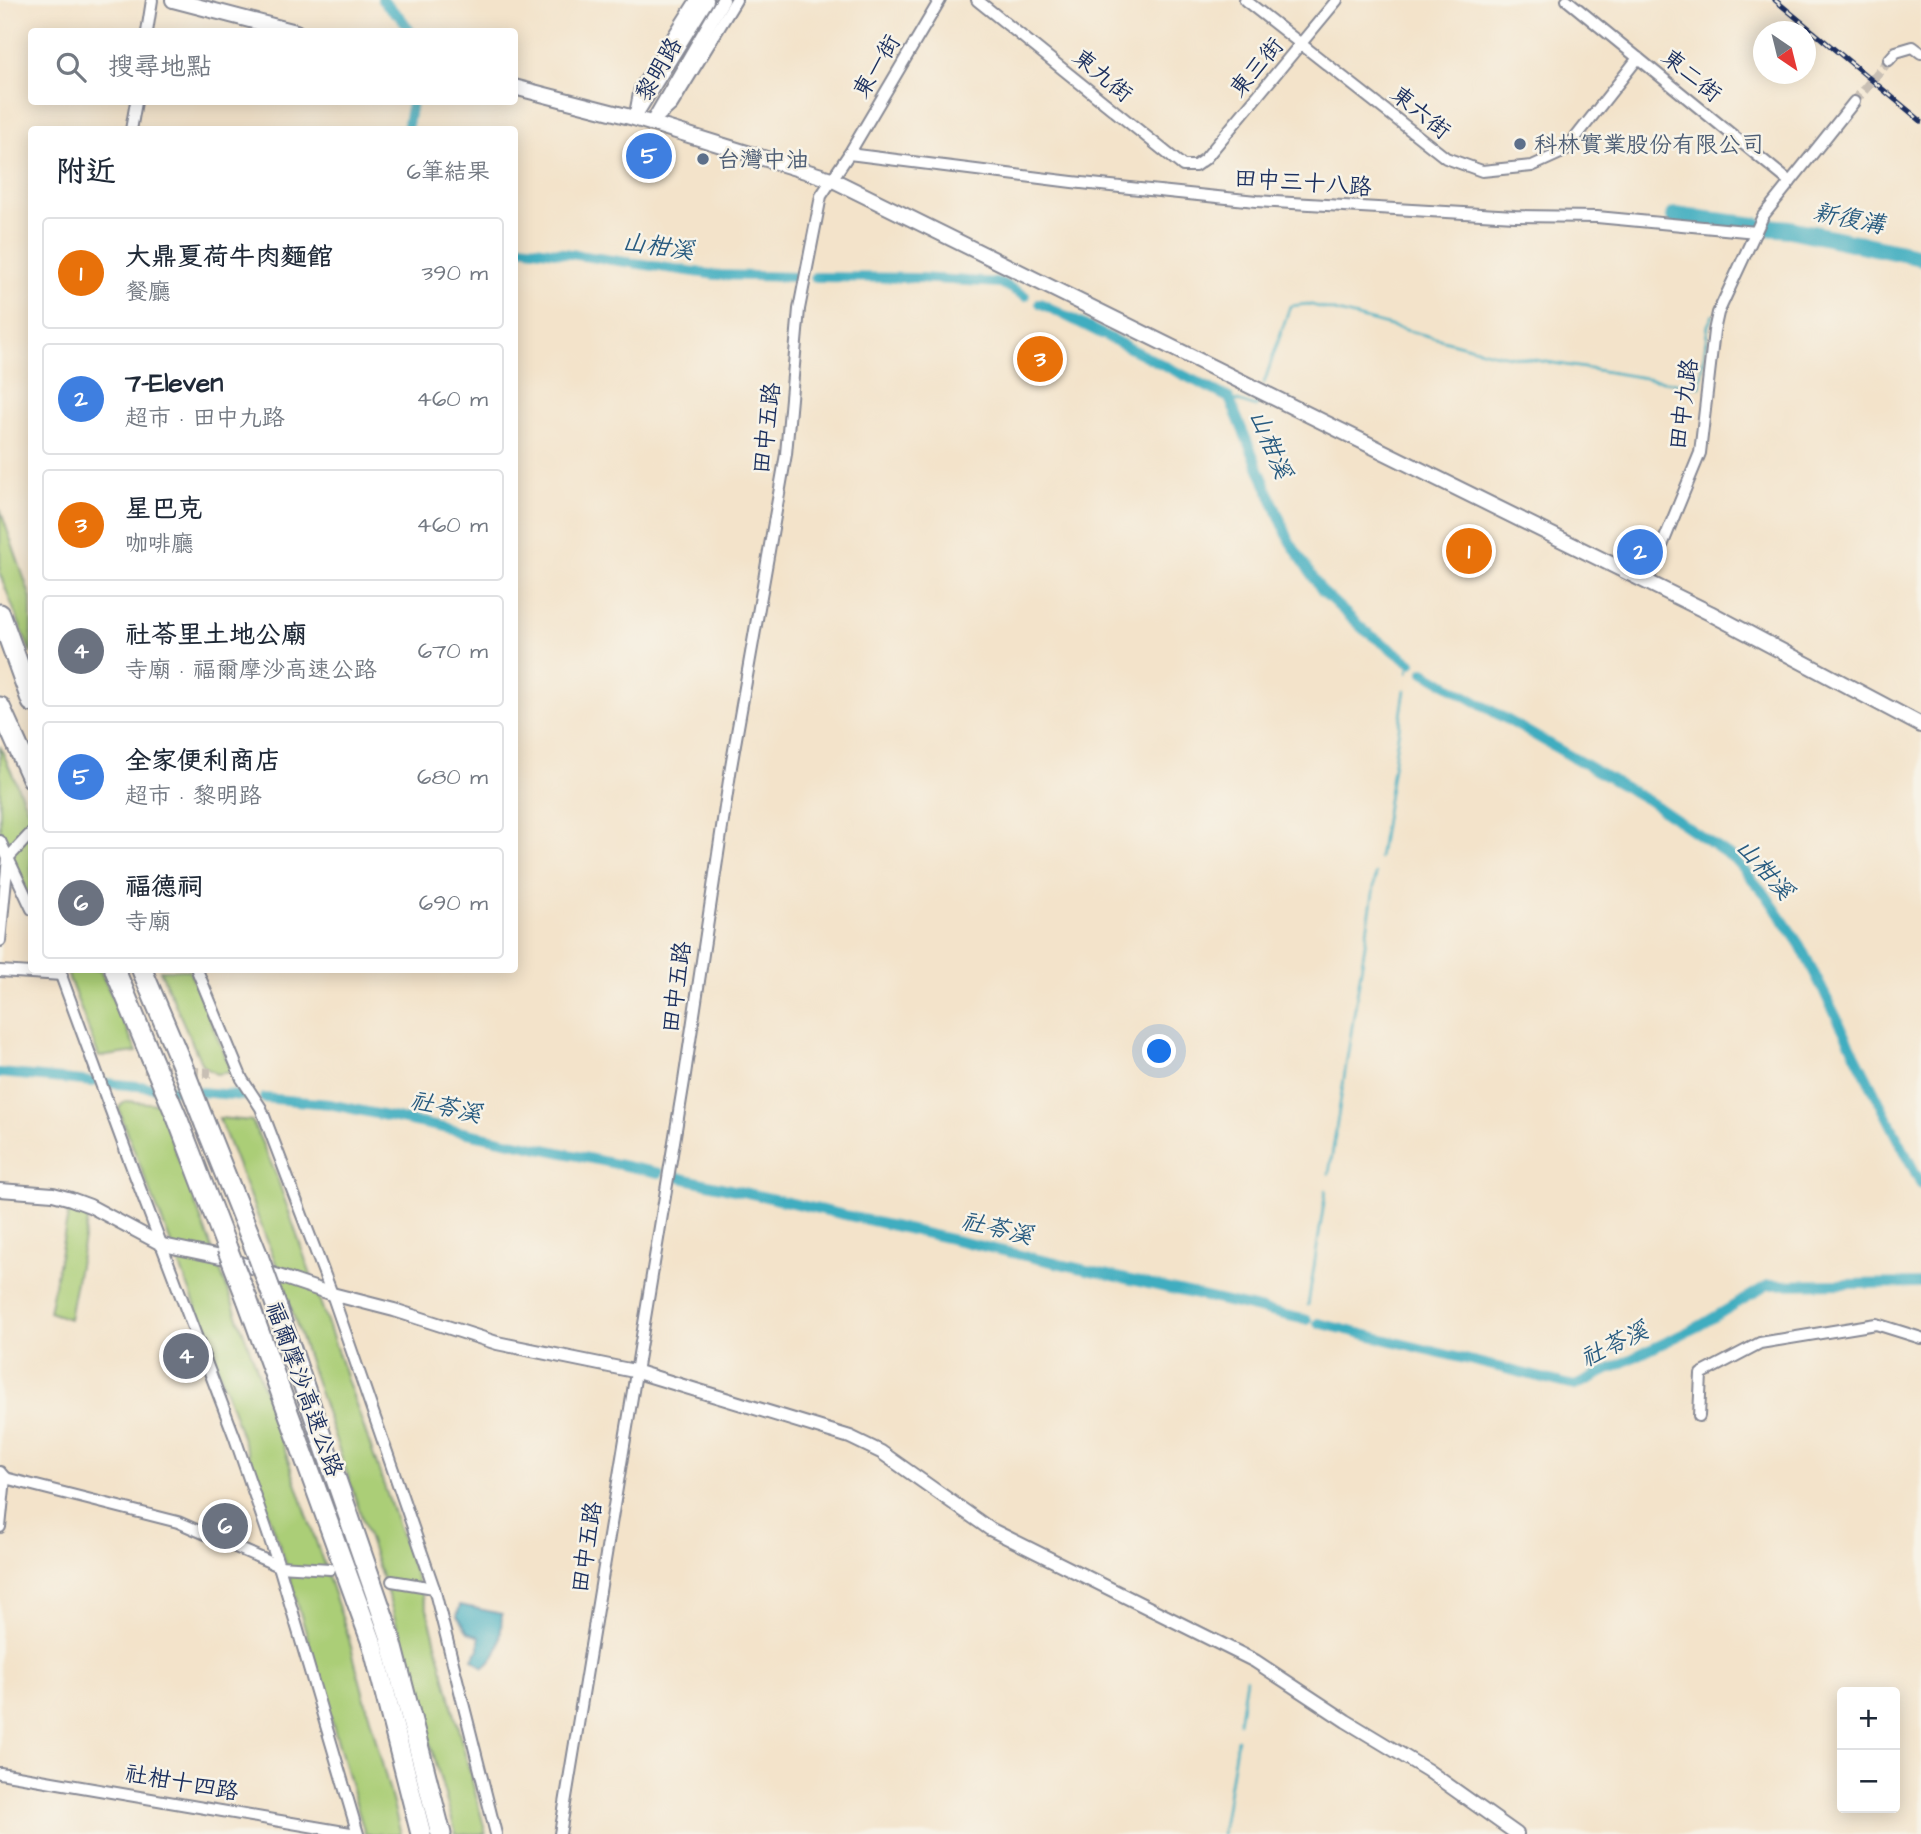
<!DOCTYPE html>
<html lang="zh-TW">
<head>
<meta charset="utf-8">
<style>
	body { margin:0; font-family:"Architects Daughter","LXGW WenKai TC",sans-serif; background:#f2f2f3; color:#1f2937 }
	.controls { position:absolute; right:21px; bottom:21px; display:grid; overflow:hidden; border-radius:7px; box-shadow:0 4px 18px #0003 }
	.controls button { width:63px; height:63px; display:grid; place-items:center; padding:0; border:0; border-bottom:2px solid #e0e1e3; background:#fff; color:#1f2937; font:35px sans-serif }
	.compass { position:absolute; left:1753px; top:21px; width:63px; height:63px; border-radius:50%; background:#fff; box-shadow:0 4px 18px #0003; rotate:145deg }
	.you { position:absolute; left:1160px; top:1052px; width:24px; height:24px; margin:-18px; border:5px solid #fff; border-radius:50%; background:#1a73e8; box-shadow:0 0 0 10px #1a73e833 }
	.badge { display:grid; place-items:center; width:46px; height:46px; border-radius:50%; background:#c8321e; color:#fff; font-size:23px; font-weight:700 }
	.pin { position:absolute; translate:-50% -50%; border:4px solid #fff; box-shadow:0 2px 7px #0006 }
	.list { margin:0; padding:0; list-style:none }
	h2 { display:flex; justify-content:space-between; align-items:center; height:91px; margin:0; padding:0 28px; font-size:30px }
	h2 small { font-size:23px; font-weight:400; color:#747a83 }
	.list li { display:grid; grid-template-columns:46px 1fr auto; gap:21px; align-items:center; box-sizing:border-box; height:112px; margin:0 14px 14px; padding:0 14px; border:2px solid #e0e1e3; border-radius:7px }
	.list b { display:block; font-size:26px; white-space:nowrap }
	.list p { margin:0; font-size:23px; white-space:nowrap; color:#747a83 }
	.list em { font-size:23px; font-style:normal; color:#747a83 }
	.icon { flex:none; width:38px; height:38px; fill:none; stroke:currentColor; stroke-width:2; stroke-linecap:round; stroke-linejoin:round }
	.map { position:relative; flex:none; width:1921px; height:1834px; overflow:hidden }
	.search { position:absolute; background:#fff; box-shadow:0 4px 18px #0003; left:28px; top:28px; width:490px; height:77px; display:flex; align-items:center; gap:18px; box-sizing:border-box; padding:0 24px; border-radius:7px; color:#747a83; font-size:26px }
	.panel { position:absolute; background:#fff; box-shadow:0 4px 18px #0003; left:28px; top:126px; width:490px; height:847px; border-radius:7px }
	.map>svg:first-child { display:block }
</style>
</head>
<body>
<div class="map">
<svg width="1921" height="1834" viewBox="0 0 1921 1834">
	<rect width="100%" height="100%" fill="#f7f3e8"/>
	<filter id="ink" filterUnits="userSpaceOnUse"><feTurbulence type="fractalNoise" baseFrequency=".0143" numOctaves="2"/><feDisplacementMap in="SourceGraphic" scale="14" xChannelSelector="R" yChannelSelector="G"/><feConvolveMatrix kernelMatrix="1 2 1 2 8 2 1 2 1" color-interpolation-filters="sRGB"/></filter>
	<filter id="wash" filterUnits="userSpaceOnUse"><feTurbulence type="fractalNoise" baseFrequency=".00686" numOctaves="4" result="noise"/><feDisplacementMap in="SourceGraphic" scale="28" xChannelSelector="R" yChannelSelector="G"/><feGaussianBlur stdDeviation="1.57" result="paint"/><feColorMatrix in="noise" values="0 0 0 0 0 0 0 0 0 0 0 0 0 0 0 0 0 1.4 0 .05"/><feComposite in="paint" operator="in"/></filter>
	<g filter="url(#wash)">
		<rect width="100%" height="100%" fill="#f3e3ca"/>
		<g fill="#abce77" stroke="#637e6a" stroke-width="2">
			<polygon points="0,509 31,598 31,654 0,574"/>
			<polygon points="0,746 31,817 31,899 0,834"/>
			<polygon points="66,970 100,970 137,1052 99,1057"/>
			<polygon points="160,970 189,970 232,1072 216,1074 202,1065"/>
			<polygon points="126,1101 158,1104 255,1363 347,1632 401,1834 365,1834 285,1561 201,1319 122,1120 119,1107"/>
			<polygon points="219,1118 252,1121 275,1172 427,1609 486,1834 456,1834 389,1598 275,1261"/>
			<polygon points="71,1199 90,1206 69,1319 49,1312"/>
		</g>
		<path fill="#41adc0" stroke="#2e6e8f" stroke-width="2" d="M460 1605 502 1614C500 1638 503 1653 483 1668L473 1659 479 1649V1637L468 1632 457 1616Z"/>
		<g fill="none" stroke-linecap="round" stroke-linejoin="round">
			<g stroke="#41adc0" stroke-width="2.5">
				<polyline points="1264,383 1290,306 1308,304 1492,353 1700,387 1708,325 1713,315"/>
				<polyline points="1229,398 1256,407 1259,400"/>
				<polyline points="1408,672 1410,662"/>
				<polyline points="1379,858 1405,690"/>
				<polyline points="1329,1174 1376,874"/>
				<polyline points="1308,1305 1326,1190"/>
				<polyline points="1306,1320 1306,1319"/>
				<polyline points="1239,1723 1246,1678"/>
				<polyline points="1222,1834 1237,1739"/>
			</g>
			<g stroke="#41adc0" stroke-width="10">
				<polyline points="382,0 401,18 411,32"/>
				<polyline points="407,130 412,102"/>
				<polyline points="514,246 716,275 796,277"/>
				<polyline points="815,277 919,278 1001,283 1025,296"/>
				<polyline points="1040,303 1229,398 1290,542 1322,591 1364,630 1411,663"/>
				<polyline points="1424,672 1649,801 1733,858 1766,895 1800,945 1921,1184"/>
				<polyline points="0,1073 93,1082"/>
				<polyline points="106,1083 243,1096"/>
				<polyline points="264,1098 329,1104 659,1173"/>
				<polyline points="677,1177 1307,1320"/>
				<polyline points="1318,1323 1575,1386 1699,1326 1768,1285 1921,1283"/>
			</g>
			<g stroke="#41adc0" stroke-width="18">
				<polyline points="1675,216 1756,226"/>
				<polyline points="1767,227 1790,229 1921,257"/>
			</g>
		</g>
	</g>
	<g filter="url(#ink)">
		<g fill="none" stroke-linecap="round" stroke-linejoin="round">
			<g stroke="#c8bfb4" stroke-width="10" stroke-dasharray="10 5" stroke-linecap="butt">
				<polyline points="1854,102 1889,60"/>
				<polyline points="144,1069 211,1073"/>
				<polyline points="343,1571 392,1581"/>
			</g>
			<defs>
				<g id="minor">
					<polyline points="977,0 1183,166 1195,166 1205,159 1337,0"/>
					<polyline points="1245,0 1446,158 1482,171 1532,166 1565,151 1638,58"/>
					<polyline points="1567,0 1790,182"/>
					<polyline points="147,32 152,0"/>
					<polyline points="1889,60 1896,52 1913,47 1921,53"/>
					<polyline points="635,114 640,88 696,0"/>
					<polyline points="655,120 672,105 736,0"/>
					<polyline points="131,130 136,102"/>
					<polyline points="849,154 1072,182 1256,201 1515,216 1597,217 1756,232"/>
					<polyline points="1647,582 1700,453 1714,331 1718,313 1763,216 1854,102"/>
					<polyline points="0,841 32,909"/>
					<polyline points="0,941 8,858 32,832"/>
					<polyline points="59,970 128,1157 235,1438 279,1566 358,1834"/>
					<polyline points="197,970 242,1079 261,1108 332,1294 434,1588 496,1834"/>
					<polyline points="0,971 62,975"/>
					<polyline points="1699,1416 1701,1374 1760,1343 1876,1324 1921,1338"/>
					<polyline points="0,1472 5,1478 0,1527"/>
					<polyline points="5,1478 178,1522 279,1566 330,1569"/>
					<polyline points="392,1581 434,1588"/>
					<polyline points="0,1773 356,1834"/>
					<polyline points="560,1834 684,1081 731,767 786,454 799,309 821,196 849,154 940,0"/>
				</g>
				<g id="tertiary">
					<polyline points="634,118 707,0"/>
					<polyline points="651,124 723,0"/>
					<polyline points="0,1190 53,1194 71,1199 90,1206 163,1245 225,1258 332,1294 394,1310 497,1343 634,1371 850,1437 881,1452 990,1529 1255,1661 1346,1721 1427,1770 1517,1834"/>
				</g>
				<g id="secondary">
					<polyline points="173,0 296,32"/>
					<polyline points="514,87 634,118 831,179 1710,613 1921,725"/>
				</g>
				<g id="motorway">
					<polyline points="0,614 32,702"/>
					<polyline points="0,707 32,778"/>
					<polyline points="115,970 151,1057"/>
					<polyline points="142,970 180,1060"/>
					<polyline points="178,1120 227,1248"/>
					<polyline points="205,1124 258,1256"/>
					<polyline points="247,1299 373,1646 421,1834"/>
					<polyline points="276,1305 390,1636 441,1834"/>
				</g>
			</defs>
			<use href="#minor" stroke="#878994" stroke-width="14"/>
			<use href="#tertiary" stroke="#878994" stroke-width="16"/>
			<use href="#secondary" stroke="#878994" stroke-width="18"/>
			<use href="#motorway" stroke="#878994" stroke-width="23"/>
			<use href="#minor" stroke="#fff" stroke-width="10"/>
			<use href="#tertiary" stroke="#fff" stroke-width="12"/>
			<use href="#secondary" stroke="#fff" stroke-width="14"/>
			<use href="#motorway" stroke="#fff" stroke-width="19"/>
			<defs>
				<polyline id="rail" points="1775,0 1921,121"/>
			</defs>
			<use href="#rail" stroke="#1b2f5e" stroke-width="5"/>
			<use href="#rail" stroke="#f7f3e8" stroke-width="2.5" stroke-dasharray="8" stroke-linecap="butt"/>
			<defs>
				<g id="motorway-bridge">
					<polyline points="151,1057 178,1120"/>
					<polyline points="180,1060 205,1124"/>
					<polyline points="227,1248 247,1299"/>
					<polyline points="258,1256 276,1305"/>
				</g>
			</defs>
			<use href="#motorway-bridge" stroke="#878994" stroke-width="23" stroke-linecap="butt"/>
			<use href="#motorway-bridge" stroke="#fff" stroke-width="19"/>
		</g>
	</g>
	<g fill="#5c6f8a" stroke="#f7f3e8" stroke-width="2.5">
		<circle cx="1520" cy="144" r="7"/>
		<circle cx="703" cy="159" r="7"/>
	</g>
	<g text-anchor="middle" stroke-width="5" stroke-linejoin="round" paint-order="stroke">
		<g font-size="23" fill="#1b2f5e" stroke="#f7f3e8">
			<text transform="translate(876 66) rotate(-59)" y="8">東一街</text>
			<text transform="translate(1256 67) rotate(-50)" y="8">東三街</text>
			<text transform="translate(658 69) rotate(-60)" y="8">黎明路</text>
			<text transform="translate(1103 75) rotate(39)" y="8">東九街</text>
			<text transform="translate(1692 75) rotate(39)" y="8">東二街</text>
			<text transform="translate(1421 112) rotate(39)" y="8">東六街</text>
			<text transform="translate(1303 182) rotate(4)" y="8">田中三十八路</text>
			<text transform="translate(1683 404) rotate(-82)" y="8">田中九路</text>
			<text transform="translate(766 428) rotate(-83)" y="8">田中五路</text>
			<text transform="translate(676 987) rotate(-82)" y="8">田中五路</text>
			<text transform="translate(305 1389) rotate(70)" y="8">福爾摩沙高速公路</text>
			<text transform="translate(586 1547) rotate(-81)" y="8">田中五路</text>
			<text transform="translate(182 1782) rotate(10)" y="8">社柑十四路</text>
		</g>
		<g font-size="23" fill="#4e5e75" stroke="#f7f3e8" text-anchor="start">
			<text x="1534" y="152">科林實業股份有限公司</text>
			<text x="717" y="167">台灣中油</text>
		</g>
		<g font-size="24" font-style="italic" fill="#285b80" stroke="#f7f3e8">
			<text transform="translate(1849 218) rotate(11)" y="8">新復溝</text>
			<text transform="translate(658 246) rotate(8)" y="8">山柑溪</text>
			<text transform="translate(1271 444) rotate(67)" y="8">山柑溪</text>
			<text transform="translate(1765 869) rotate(48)" y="8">山柑溪</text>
			<text transform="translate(446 1107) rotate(12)" y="8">社苓溪</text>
			<text transform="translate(997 1228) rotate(13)" y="8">社苓溪</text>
			<text transform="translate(1614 1344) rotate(-26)" y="8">社苓溪</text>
		</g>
	</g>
</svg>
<div class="controls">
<button>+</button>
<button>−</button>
</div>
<svg class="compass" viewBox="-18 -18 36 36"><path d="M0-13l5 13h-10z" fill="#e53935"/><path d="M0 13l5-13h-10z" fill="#747a83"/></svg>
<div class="you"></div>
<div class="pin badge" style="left:1469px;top:551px;background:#e8710a">1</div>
<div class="pin badge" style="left:1640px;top:552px;background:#3f7fe0">2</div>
<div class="pin badge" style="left:1040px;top:359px;background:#e8710a">3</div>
<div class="pin badge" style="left:186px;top:1356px;background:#6b7280">4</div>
<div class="pin badge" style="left:649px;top:156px;background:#3f7fe0">5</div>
<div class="pin badge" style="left:225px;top:1526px;background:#6b7280">6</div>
<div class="search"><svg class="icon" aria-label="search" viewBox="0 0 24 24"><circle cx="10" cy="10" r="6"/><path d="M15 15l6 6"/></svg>搜尋地點</div>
<section class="panel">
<h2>附近<small>6筆結果</small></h2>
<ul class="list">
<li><span class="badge" style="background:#e8710a">1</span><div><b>大鼎夏荷牛肉麵館</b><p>餐廳</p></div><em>390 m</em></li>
<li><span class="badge" style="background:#3f7fe0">2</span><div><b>7-Eleven</b><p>超市 · 田中九路</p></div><em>460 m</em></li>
<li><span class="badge" style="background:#e8710a">3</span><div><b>星巴克</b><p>咖啡廳</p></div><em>460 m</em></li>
<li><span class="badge" style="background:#6b7280">4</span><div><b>社苓里土地公廟</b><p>寺廟 · 福爾摩沙高速公路</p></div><em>670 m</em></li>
<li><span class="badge" style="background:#3f7fe0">5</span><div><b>全家便利商店</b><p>超市 · 黎明路</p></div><em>680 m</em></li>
<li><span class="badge" style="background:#6b7280">6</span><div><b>福德祠</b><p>寺廟</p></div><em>690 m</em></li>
</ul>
</section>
</div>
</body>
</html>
